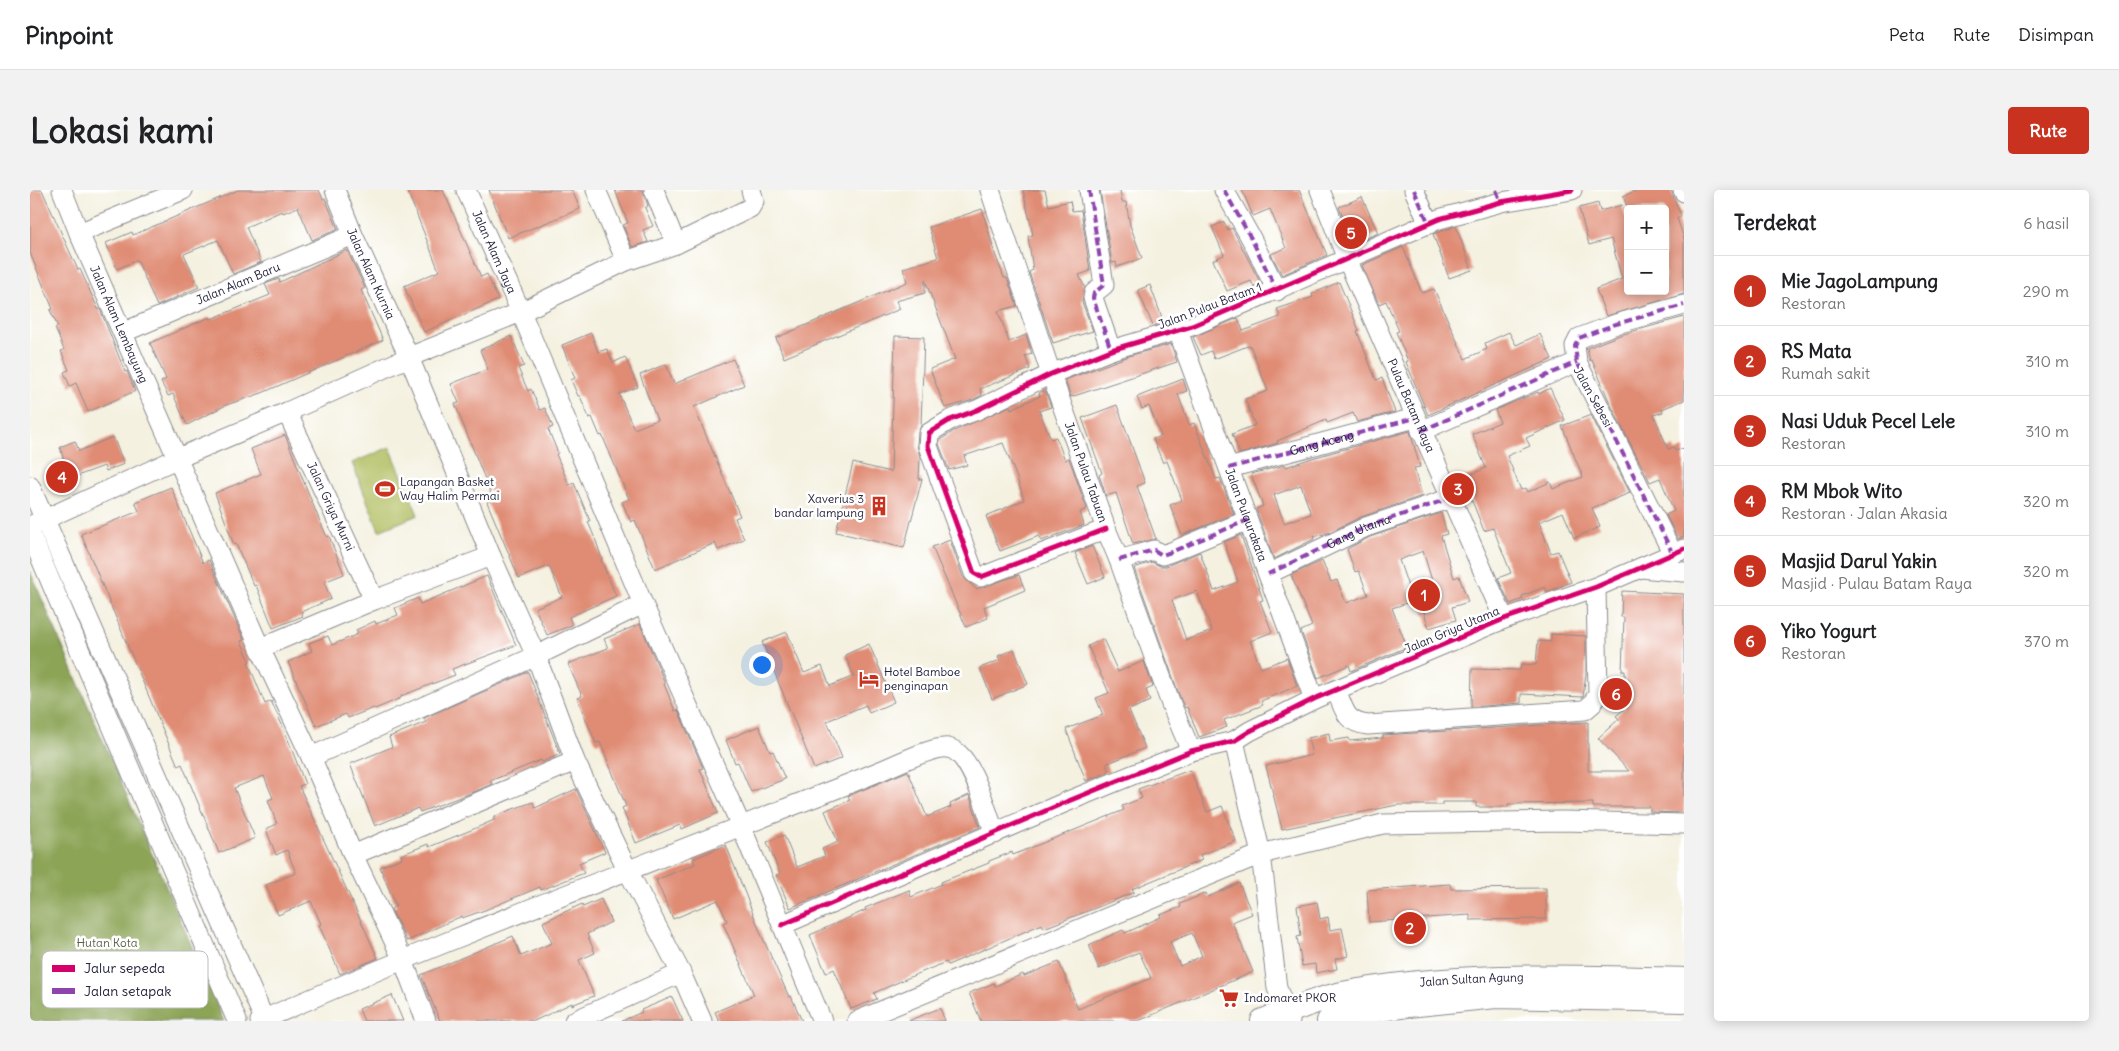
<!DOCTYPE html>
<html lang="id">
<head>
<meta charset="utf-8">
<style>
	body { margin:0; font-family:Delius,sans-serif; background:#f2f2f2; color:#202124 }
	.controls { position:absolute; right:15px; top:15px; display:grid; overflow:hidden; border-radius:5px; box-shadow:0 2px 12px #0003 }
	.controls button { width:45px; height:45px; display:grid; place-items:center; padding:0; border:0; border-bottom:1px solid #e0e0e0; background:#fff; color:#202124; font:25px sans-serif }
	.you { position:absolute; left:731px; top:474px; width:18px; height:18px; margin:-12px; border:4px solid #fff; border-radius:50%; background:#1a73e8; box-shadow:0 0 0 8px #1a73e833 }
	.badge { display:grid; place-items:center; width:32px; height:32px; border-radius:50%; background:#c8321e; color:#fff; font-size:16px; font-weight:700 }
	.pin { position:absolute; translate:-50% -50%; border:2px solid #fff; box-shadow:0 1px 5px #0006 }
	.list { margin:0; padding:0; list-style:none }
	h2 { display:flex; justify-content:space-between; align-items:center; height:65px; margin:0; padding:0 20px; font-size:21px }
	h2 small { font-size:16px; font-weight:400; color:#757577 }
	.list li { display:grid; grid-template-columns:32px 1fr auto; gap:15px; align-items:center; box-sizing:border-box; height:70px; padding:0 20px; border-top:1px solid #e0e0e0 }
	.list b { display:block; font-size:19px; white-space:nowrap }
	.list p { margin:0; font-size:16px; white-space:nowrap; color:#757577 }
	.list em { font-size:16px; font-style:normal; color:#757577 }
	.map { position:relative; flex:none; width:1654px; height:831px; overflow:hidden; border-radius:5px }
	header { display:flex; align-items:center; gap:30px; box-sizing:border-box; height:70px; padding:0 25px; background:#fff; border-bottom:1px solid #e0e0e0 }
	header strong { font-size:24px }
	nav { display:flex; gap:28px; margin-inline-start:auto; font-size:18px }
	.intro { display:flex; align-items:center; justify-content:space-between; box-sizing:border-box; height:120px; padding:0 30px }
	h1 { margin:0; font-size:35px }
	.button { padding:12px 22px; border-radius:5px; background:#c8321e; color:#fff; font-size:18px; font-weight:700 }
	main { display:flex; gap:30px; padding:0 30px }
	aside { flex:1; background:#fff; border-radius:5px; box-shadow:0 2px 12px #0003 }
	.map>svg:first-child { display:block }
</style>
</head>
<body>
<header>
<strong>Pinpoint</strong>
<nav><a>Peta</a><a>Rute</a><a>Disimpan</a></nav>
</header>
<div class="intro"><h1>Lokasi kami</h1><a class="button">Rute</a></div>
<main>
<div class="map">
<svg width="1654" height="831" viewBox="0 0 1654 831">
	<rect width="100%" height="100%" fill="#fff"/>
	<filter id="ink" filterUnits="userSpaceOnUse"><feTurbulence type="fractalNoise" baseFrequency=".02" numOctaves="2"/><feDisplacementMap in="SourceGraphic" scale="10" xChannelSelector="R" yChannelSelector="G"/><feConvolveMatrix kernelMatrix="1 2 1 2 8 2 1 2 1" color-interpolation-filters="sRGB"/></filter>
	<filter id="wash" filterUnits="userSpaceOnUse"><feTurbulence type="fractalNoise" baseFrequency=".0096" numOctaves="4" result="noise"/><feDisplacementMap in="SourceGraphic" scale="20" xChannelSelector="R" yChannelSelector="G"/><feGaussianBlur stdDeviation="1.12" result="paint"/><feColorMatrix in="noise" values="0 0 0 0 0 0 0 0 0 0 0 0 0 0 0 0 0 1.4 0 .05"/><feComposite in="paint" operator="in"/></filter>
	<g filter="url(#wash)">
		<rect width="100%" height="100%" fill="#f4f1e0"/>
		<polygon fill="#b0bd5f" stroke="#69704d" points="360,257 388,325 349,341 322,273"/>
		<polygon fill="#8ca456" stroke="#576348" points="0,381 194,831 0,831"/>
		<g id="blocks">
			<g fill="#e08c74" fill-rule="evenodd">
				<polygon points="0,0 12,0 48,80 50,79 68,119 70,119 95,182 97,181 105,201 58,222 46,193 40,196 34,182 39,180 31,161 34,160 25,138 28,137 20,120 23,119 0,63"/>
				<polygon points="208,0 289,0 293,9 295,8 308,39 282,50 268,17 253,23 252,21 216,37 231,72 203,84 188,50 154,64 169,97 127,116 107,70 87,79 76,53 102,42 103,45"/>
				<polygon points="377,0 413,0 451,87 457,84 468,110 394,142 374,96 409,81"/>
				<polygon points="459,0 542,0 550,19 478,48"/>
				<polygon points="585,0 613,0 618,16 615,18 623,36 613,40 618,52 602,57 593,35 598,33"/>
				<polygon points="993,0 1015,0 1019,16 1040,11 1042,21 1051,20 1060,81 1049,85 1055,98 1052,112 1063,141 1023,153 999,82 1003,80 998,46 1003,45"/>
				<polygon points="1070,0 1090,0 1092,12 1096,12 1100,35 1112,68 1087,77 1086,72 1082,73"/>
				<polygon points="1212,0 1269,0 1297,65 1252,85 1241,64 1256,58 1240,19 1223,26"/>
				<polygon points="1608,0 1641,0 1651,26 1647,28 1654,49 1654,104 1576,126 1566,99 1592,89 1581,49 1559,55 1549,18 1568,13 1570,21 1592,15 1598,35 1598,101 1635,101 1635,19 1598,19 1593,6"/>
				<polygon points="1332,7 1348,43 1323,54 1309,17"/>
				<polygon points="952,19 965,64 974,88 977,88 987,116 968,121 979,152 996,145 1002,164 995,166 1000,179 950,199 952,205 943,210 915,218 900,179 925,169 895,90 895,103 866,111 870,119 754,168 746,148 877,92 873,78 908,68 899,37"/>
				<polygon points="1194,32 1198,40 1202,38 1231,94 1224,97 1221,91 1197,101 1183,70 1194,65 1182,37"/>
				<polygon points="1426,36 1442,80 1419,88 1403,44"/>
				<polygon points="1373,57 1392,103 1404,99 1435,169 1457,159 1455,153 1479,142 1486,155 1510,144 1522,169 1398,225 1376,172 1378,171 1366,142 1369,141 1356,111 1349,114 1332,75"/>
				<polygon points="317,60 335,98 331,100 353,150 232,203 196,215 157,235 143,204 138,206 131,192 136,189 120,153 180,127 181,129 240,105 235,94 249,89 250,92"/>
				<polygon points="1309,92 1329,140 1327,141 1346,190 1352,188 1365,222 1327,232 1323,223 1297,233 1296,230 1247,251 1248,253 1210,264 1202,244 1225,235 1215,209 1238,201 1220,155 1184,169 1181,161 1171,165 1163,147 1208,128 1213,141 1250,127 1247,119 1283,107 1282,104"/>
				<polygon points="1120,95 1134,133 1123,136 1108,100"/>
				<polygon points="1654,127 1654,210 1632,219 1633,222 1624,225 1638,259 1644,257 1645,261 1654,258 1654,346 1648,349 1636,325 1644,321 1630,288 1620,292 1580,213 1562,170 1560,171 1557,158 1590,145"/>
				<polygon points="561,143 568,162 577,159 583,173 595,167 608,197 589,204 604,239 627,230 610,185 636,174 644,194 703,169 714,195 664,217 710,326 705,328 714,349 688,360 685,353 625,379 605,330 601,332 592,312 599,309 572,245 570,246 562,227 559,228 550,206 548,206 541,190 545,188 532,155"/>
				<polygon points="481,146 494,176 488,178 498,201 501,199 510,220 515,218 523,237 518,239 528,263 526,264 539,295 544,293 560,331 558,332 566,351 572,369 571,370 586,406 539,427 542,435 517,445 505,418 532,407 519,376 489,388 457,312 463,309 425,214 429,213 421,194 458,179 450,160"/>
				<polygon points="865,146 894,147 891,236 888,242 887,255 890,267 889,289 892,289 874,358 806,342 823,273 861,282"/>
				<polygon points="1141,154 1147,172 1041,207 1035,190 1102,165"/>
				<polygon points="1153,189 1157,201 1148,204 1159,235 1164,233 1186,289 1190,288 1204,324 1152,345 1140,315 1152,310 1137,271 1133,273 1123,249 1131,246 1119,216 1112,219 1107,207"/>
				<polygon points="1520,198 1535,230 1496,248 1500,256 1477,266 1491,300 1496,298 1498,302 1520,292 1523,299 1553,287 1532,236 1561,225 1600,303 1562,318 1570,337 1544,348 1533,322 1509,332 1521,363 1528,361 1541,392 1517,402 1515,397 1492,406 1493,409 1480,414 1468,388 1481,383 1463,338 1454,341 1433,288 1456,278 1442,244 1470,232 1465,220 1508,202 1509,204"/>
				<polygon points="1015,200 1021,217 1009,221 1021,249 1026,247 1035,270 1039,268 1057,319 1050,322 1054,335 1011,351 1009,346 970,361 956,326 994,310 987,288 973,253 934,266 937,275 919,280 909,254 910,250 924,241 980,216 981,219 1010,206 1009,203"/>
				<polygon points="1087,215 1115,293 1107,296 1126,349 1103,354 1086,303 1076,306 1069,285 1072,283 1052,228"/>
				<path d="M1380 241 1390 277 1384 278 1392 306 1331 327 1298 343 1283 347 1284 349 1244 369 1226 319 1233 316 1221 284 1255 275 1256 277 1282 268ZM1271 295 1281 324 1254 333 1244 305Z"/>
				<polygon points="255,245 288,327 297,347 299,346 314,384 294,392 301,409 271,422 273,426 243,438 226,395 224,396 206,354 204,355 200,344 185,303 231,284 221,259"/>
				<polygon points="83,247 94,274 76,281 74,276 39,289 30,257 45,251 49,261"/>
				<polygon points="141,297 173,373 179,370 214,450 211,451 220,471 218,472 235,514 241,511 254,539 275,594 269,596 348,768 310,784 289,735 291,734 281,711 248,725 236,695 266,683 257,660 246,665 236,639 247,634 238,610 243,608 234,586 204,598 225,648 189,663 152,574 148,576 51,344 109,321 105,312"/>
				<polygon points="1411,323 1417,344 1411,346 1424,388 1429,386 1438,412 1422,417 1426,430 1399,438 1387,400 1403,394 1393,361 1369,370 1383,411 1362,418 1377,457 1321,481 1319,475 1288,488 1271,441 1282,436 1261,385 1292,371 1301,392 1307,390 1316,413 1338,405 1329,381 1325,382 1317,359 1340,347"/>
				<path d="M1211 345 1233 410 1230 411 1242 442 1220 451 1231 478 1257 468 1267 496 1231 511 1233 515 1194 530 1197 537 1169 547 1157 517 1155 518 1151 510 1104 378 1122 372 1130 376H1136L1170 362 1184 401 1208 392 1194 352ZM1167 401 1182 441 1156 450 1142 410Z"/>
				<polygon points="920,350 933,387 946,399 989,385 995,400 954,417 958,428 936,437 902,357"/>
				<polygon points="1062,356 1075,387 1058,394 1045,363"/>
				<polygon points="457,386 486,455 422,479 425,485 371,506 371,508 345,519 344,518 318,528 316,524 286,536 258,472 282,461 279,453 298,446 302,455 328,444 326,440 345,431 346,434 368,425 365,418 388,408 390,414"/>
				<polygon points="1592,401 1654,404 1654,623 1620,622 1620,617 1563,617 1563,613 1478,614 1478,617 1446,617 1446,612 1412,612 1412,615 1367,615 1252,639 1236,576 1282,565 1278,548 1299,543 1300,551 1319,548 1320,551 1353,548 1353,545 1558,532 1558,581 1599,581 1568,548 1589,529 1586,526 1595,518 1595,481 1592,481 1594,427 1591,427"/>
				<polygon points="610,434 635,493 634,494 645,521 648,520 673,578 670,579 688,623 652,639 650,635 606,653 592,618 596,616 570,552 566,553 547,508 552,506 538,474 578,458 574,449"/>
				<polygon points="757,442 774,483 792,476 800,496 824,486 815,465 839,454 864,512 839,523 836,515 797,531 812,568 784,579 732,452"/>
				<polygon points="1521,444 1556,446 1556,484 1553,507 1491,504 1491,513 1441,517 1442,479 1490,480 1491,474 1506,475 1508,451 1521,452"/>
				<polygon points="1073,449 1088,482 1114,471 1123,497 1116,500 1120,511 1099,520 1115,558 1076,574 1079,582 1056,591 1036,539 1073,525 1066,508 1079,503 1058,456"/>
				<polygon points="984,459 998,494 962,509 950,478 970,470 968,466"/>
				<polygon points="498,482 530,564 512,572 511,570 460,591 462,594 446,601 390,622 388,618 345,636 320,574 362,557 359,547 396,532 394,528"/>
				<polygon points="729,536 740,562 743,561 755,589 721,602 708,572 705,573 696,550"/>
				<polygon points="1160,580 1177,622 1192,616 1206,651 1170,665 1172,670 1102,699 1104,702 1073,715 1014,738 1012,734 918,775 916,772 880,787 844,803 847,809 821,819 804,779 796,783 780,745 836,720 835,718 879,700 881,707 912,694 911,692 959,673 959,671 982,662 983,665 1094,620 1092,616 1112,608 1108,599"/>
				<polygon points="878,581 897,627 921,617 920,614 939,605 950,637 760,718 746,685 750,684 737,652 754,645 767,677 795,666 792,659 808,652 795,621 820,610 818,606"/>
				<polygon points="546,599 575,662 549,673 554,683 511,700 510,697 455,720 432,728 432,726 377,751 361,719 366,716 350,677 372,668 371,665 398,654 399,657 446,638 464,630 464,627 480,620 503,612 505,618"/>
				<polygon points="696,655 731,744 759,807 761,806 772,831 689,831 685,822 724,805 693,733 697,731 688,710 643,729 626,690 665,674 663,669"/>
				<path d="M1209 693 1222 724 1202 732 1223 782 1108 831H951L939 803 964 793 965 796 993 784 994 786 1029 772 1048 819 1121 788 1109 762 1069 779 1059 755 1093 740 1095 743 1131 727 1130 725 1151 717 1150 714 1176 703 1178 707ZM1162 743 1172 766 1150 776 1140 752Z"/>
				<polygon points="1420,694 1421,699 1516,698 1516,729 1440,730 1440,725 1339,732 1337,700"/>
				<polygon points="571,709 581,732 557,744 565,763 549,770 564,806 542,815 542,813 504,831 410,831 391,785 483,746 491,766 522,753 513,732 552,714 553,717"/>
				<polygon points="1287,712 1290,729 1298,727 1300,740 1312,738 1318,766 1305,769 1307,779 1286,783 1285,774 1272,776 1267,747 1271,746 1267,716"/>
				<polygon points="362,805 373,831 334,831 329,819"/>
				<polygon points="642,807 653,831 592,831 612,822 611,820"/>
				<polygon points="910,818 915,831 878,831"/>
			</g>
		</g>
	</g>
	<g filter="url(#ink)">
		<use href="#blocks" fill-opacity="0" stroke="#8b8a8e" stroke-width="1"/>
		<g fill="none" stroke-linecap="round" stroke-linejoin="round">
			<defs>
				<g id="minor">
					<path id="s1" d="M32 0 49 43 230 458 281 567 323 665 373 770 396 831"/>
					<path id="s2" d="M305 0 323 45 379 167 461 366 506 466 545 571 597 679 651 783 672 831"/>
					<path id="s3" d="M436 0 491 122 613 414 711 636 792 831"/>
					<polyline points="566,0 596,71"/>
					<polyline points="624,0 646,54"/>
					<path id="s4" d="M960 0 1021 184 1076 339 1089 370 1141 514 1161 561"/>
					<polyline points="1059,0 1074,95 1064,103 1063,108 1081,160"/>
					<polyline points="1194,0 1222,50 1247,101"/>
					<path id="s5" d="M1290 0 1317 69 1474 429"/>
					<polyline points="1384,0 1399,34"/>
					<polyline points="1653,0 1654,2"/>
					<polyline points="49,43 153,0"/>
					<path id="s6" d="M1148 141 1284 509"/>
					<path id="s7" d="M94 142 323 45"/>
					<path id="s8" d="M257 222 344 410"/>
					<polyline points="1391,241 1547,172"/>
					<path id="s9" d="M1199 278 1385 228"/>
					<polyline points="0,296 235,831"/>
					<polyline points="0,336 148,268 257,222 379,167 491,122 596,71 646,54 720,18 724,11 721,0"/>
					<polyline points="1076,339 951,387 944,383 898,256 899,243 920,230 947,220 1021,184 1081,160 1162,136 1409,29 1471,12 1542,0"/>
					<polyline points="0,343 207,831"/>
					<polyline points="1643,364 1547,172 1545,156 1549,148 1586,134 1654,115"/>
					<polyline points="1089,370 1124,360 1132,365 1141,362 1218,330"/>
					<polyline points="1611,378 1654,382"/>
					<path id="s10" d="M1238 384 1336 337 1421 308"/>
					<polyline points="230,458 344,410 461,366"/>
					<path d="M1306 500C1315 520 1314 532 1338 535L1555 520 1562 514 1568 504 1566 397"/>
					<polyline points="1204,551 1231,664 1247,798 1260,831"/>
					<polyline points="281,567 506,466 613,414"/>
					<polyline points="323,665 545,571"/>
					<polyline points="752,735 1036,612 1161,561 1204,551 1220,541 1284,509 1474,429 1566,397 1654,359"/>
					<path d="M230 831C408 752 591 684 772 612 798 602 824 592 850 581 865 575 903 556 918 558 942 562 957 624 965 644"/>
					<polyline points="544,831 651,783"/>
					<polyline points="827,831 1231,664 1353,634 1532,631 1654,634"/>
				</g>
				<g id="major">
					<path id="s11" d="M1233 831C1258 822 1286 809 1312 804 1425 782 1540 787 1654 790"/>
					<polyline points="1299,831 1321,824 1378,815 1466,806 1654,810"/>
				</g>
			</defs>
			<use href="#minor" stroke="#8b8a8e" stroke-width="21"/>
			<use href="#major" stroke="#8b8a8e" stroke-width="26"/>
			<use href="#minor" stroke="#fff" stroke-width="19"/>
			<use href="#major" stroke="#fff" stroke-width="24"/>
			<g stroke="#8e44ad" stroke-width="4" stroke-dasharray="8 4" stroke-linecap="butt">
				<polyline points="1059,0 1074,95 1064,103 1063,108 1081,160"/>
				<polyline points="1194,0 1222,50 1247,101"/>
				<polyline points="1384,0 1399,34"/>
				<polyline points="1466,0 1471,12"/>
				<polyline points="1391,241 1547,172"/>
				<polyline points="1199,278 1385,228"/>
				<polyline points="1643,364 1547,172 1545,156 1549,148 1586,134 1654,115"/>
				<polyline points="1089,370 1124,360 1132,365 1141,362 1218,330"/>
				<polyline points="1238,384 1336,337 1421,308"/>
			</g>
			<defs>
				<g id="cycleway">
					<polyline points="1076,339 951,387 944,383 898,256 899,243 920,230 947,220 1021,184 1081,160 1162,136 1409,29 1471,12 1542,0"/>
					<polyline points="752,735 1036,612 1161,561 1204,551 1220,541 1284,509 1474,429 1566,397 1654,359"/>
				</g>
			</defs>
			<use href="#cycleway" stroke="#fff" stroke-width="8"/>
			<use href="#cycleway" stroke="#d6006c" stroke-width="5"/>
		</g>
	</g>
	<defs>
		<symbol id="stadium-bare" viewBox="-9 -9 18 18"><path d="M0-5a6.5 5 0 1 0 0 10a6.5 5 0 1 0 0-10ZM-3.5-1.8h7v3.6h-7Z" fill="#c8321e" stroke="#fff" stroke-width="2.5" paint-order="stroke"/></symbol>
		<symbol id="building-bare" viewBox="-9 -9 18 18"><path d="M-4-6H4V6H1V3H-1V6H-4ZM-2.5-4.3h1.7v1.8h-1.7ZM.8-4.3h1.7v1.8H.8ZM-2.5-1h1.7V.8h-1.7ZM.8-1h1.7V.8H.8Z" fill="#c8321e" stroke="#fff" stroke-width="2.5" paint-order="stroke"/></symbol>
		<symbol id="hotel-bare" viewBox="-9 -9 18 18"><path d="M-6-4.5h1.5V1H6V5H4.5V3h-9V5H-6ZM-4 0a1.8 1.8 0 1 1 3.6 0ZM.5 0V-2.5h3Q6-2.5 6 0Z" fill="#c8321e" stroke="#fff" stroke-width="2.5" paint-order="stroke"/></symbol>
		<symbol id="supermarket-bare" viewBox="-9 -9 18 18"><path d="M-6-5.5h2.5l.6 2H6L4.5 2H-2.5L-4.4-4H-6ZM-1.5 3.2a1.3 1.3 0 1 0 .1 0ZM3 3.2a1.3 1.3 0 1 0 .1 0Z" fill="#c8321e" stroke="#fff" stroke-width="2.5" paint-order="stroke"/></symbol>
	</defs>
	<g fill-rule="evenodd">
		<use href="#stadium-bare" x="341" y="285" width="28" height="28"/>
		<use href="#building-bare" x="835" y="302" width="28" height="28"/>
		<use href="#hotel-bare" x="825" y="475" width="28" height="28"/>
		<use href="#supermarket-bare" x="1185" y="794" width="28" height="28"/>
	</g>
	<g text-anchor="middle" stroke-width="5" stroke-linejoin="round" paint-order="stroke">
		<g font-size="12" fill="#22223b" stroke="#fff">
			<text dy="4" stroke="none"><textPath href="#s3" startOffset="68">Jalan Alam Jaya</textPath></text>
			<text dy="4" stroke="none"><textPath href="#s2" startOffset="91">Jalan Alam Kurnia</textPath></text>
			<text dy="4" stroke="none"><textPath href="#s7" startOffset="124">Jalan Alam Baru</textPath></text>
			<text transform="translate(1180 116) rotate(-21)" y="4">Jalan Pulau Batam 1</text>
			<text dy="4" stroke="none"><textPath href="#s1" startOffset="146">Jalan Alam Lembayung</textPath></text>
			<text transform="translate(1563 207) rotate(61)" y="4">Jalan Sebesi</text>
			<text dy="4" stroke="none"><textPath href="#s5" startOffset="234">Pulau Batam Raya</textPath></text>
			<text dy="4" stroke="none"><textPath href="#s9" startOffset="96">Gang Aceng</textPath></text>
			<text dy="4" stroke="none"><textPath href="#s4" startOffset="298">Jalan Pulau Tabuan</textPath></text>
			<text dy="4" stroke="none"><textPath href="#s8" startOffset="104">Jalan Griya Murni</textPath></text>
			<text dy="4" stroke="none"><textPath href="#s6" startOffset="196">Jalan Pulaurakata</textPath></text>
			<text dy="4" stroke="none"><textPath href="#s10" startOffset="100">Gang Utama</textPath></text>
			<text transform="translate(1422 440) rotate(-23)" y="4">Jalan Griya Utama</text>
			<text dy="4" stroke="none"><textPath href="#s11" startOffset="214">Jalan Sultan Agung</textPath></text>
		</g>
		<g font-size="12" fill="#22223b" stroke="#fff" text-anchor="start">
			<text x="370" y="296">Lapangan Basket<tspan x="370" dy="14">Way Halim Permai</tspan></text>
			<text x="834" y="313" text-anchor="end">Xaverius 3<tspan x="834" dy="14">bandar lampung</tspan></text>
			<text x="854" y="486">Hotel Bamboe<tspan x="854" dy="14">penginapan</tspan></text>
			<text x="1214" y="812">Indomaret PKOR</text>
		</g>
		<g font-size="12" fill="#5b6049" stroke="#fff">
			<text x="77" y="757">Hutan Kota</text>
		</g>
	</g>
	<rect x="12" y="761" width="166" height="57" rx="8" fill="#fff" stroke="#bdbdc4" stroke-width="1"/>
	<rect x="22" y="775" width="23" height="7" fill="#d6006c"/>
	<rect x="22" y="798" width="23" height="6" fill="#8e44ad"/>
	<g font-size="14" fill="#22223b">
		<text x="54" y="783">Jalur sepeda</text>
		<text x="54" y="806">Jalan setapak</text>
	</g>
</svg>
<div class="controls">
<button>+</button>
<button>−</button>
</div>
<div class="you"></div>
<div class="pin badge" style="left:1394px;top:405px">1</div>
<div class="pin badge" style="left:1380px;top:738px">2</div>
<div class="pin badge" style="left:1428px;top:299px">3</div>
<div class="pin badge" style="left:32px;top:287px">4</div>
<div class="pin badge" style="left:1321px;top:43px">5</div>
<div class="pin badge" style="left:1586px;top:504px">6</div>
</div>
<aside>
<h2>Terdekat<small>6 hasil</small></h2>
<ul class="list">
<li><span class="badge">1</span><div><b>Mie JagoLampung</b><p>Restoran</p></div><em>290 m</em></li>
<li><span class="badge">2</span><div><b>RS Mata</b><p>Rumah sakit</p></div><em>310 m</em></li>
<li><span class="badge">3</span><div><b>Nasi Uduk Pecel Lele</b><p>Restoran</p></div><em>310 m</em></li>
<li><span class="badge">4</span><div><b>RM Mbok Wito</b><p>Restoran · Jalan Akasia</p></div><em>320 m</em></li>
<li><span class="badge">5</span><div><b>Masjid Darul Yakin</b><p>Masjid · Pulau Batam Raya</p></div><em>320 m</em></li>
<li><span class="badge">6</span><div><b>Yiko Yogurt</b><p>Restoran</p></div><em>370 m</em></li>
</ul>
</aside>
</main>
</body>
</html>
